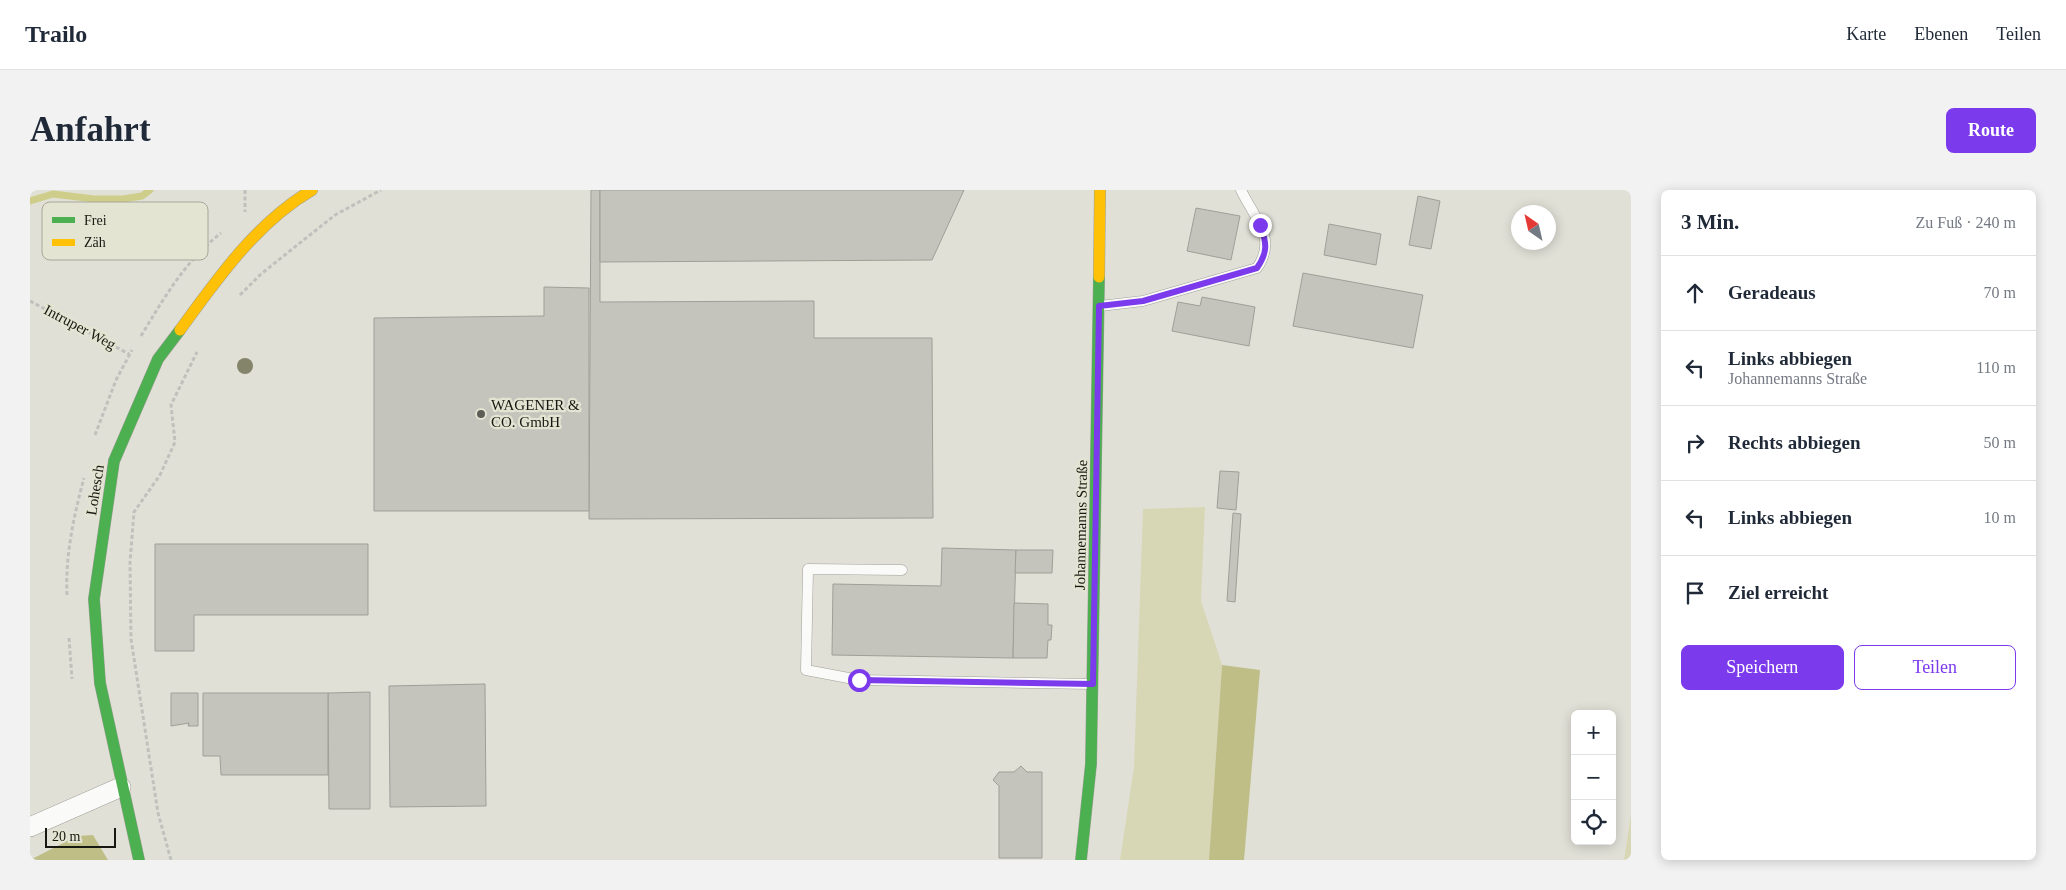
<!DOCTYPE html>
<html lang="de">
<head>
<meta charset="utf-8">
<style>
	body { margin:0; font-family:"Times New Roman",serif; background:#f2f2f3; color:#1f2937 }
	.controls { position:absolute; right:15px; bottom:15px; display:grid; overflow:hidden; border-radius:8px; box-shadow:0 2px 12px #0003 }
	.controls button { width:45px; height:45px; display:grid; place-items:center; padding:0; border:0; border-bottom:1px solid #e0e1e3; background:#fff; color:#1f2937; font:25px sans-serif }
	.compass { position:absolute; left:1481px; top:15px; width:45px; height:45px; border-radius:50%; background:#fff; box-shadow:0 2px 12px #0003; rotate:326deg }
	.scale { position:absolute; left:15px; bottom:12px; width:71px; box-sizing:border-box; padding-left:5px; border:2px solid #171811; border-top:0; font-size:14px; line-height:18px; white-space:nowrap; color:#171811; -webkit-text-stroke:4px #e4e4d3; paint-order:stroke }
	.stop { position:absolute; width:15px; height:15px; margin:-11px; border:4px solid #7c3aed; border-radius:50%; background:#fff }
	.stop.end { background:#7c3aed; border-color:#fff; box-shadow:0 1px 5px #0008 }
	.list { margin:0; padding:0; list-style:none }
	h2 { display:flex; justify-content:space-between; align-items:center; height:65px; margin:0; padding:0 20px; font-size:21px }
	h2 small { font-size:16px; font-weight:400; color:#747a83 }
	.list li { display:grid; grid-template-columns:32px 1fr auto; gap:15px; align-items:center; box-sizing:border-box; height:75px; padding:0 20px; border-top:1px solid #e0e1e3 }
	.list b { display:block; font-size:19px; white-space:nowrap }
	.list p { margin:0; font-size:16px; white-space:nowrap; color:#747a83 }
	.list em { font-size:16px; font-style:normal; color:#747a83 }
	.actions { display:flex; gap:10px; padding:15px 20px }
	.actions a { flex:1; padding:11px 0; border:1px solid #7c3aed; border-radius:8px; text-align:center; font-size:18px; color:#7c3aed }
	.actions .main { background:#7c3aed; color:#fff }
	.icon { flex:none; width:28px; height:28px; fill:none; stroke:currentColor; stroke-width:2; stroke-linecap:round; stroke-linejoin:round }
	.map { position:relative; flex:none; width:1601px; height:670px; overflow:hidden; border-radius:8px }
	header { display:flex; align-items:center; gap:30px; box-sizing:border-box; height:70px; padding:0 25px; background:#fff; border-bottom:1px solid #e0e1e3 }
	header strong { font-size:24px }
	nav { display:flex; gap:28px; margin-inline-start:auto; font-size:18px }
	.intro { display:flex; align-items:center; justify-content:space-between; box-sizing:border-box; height:120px; padding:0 30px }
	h1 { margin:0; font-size:35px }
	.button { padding:12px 22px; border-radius:8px; background:#7c3aed; color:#fff; font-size:18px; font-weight:700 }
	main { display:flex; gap:30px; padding:0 30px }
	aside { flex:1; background:#fff; border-radius:8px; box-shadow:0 2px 12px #0003 }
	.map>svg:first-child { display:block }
</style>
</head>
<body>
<header>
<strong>Trailo</strong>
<nav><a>Karte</a><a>Ebenen</a><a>Teilen</a></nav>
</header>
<div class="intro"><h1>Anfahrt</h1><a class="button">Route</a></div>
<main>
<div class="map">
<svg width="1601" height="670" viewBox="0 0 1601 670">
	<rect width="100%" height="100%" fill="#e0e0d7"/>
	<g fill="#d7d7b5">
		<polygon points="1175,317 1171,411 1192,475 1179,670 1090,670 1104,577 1113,319"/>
		<polygon points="1601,624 1601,670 1594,670"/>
	</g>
	<g fill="#c0be87">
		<polygon points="1192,475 1230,480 1214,670 1179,670"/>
		<polygon points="63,645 78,670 0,670 47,646"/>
	</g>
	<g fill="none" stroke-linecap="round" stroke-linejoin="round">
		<polyline stroke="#cece8a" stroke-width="7" points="0,11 23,4 64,9 93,9 112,6 120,0"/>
	</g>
	<g fill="#c4c4bd" stroke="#9f9f98">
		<polygon points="561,0 570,0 570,112 784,111 784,148 902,148 903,328 559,329"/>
		<polygon points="570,0 934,0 902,70 570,72"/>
		<polygon points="1388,6 1410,11 1401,59 1379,55"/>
		<polygon points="1166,18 1210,26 1201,70 1157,61"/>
		<polygon points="1299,34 1351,44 1346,75 1294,65"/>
		<polygon points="1273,83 1393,105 1383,158 1263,136"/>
		<polygon points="514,97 559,98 559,321 344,321 344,128 514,126"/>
		<polygon points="1172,107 1225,117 1219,156 1142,141 1148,112 1170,116"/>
		<polygon points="1190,281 1209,282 1206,320 1187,318"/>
		<polygon points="1203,323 1211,324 1205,412 1197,411"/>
		<polygon points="125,354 338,354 338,425 164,425 164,461 125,461"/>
		<polygon points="912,358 986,360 983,468 802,465 803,394 911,396"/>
		<polygon points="986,360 1023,360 1022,383 985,383"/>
		<polygon points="984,413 1018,414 1018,435 1022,435 1021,450 1018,450 1017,468 983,468"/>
		<polygon points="455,494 456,616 360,617 359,496"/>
		<polygon points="340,502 340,619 299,619 298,503"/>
		<polygon points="141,503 168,503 168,536 158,536 159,533 141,536"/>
		<polygon points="173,503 298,503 298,585 191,585 190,566 173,566"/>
		<polygon points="991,576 997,582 1012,582 1012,668 969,668 969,596 963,590 969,582 984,582"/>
	</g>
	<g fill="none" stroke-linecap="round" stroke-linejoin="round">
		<defs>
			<g id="lane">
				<path d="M1070 116 1113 111 1227 78C1248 48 1224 28 1211 0"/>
				<polyline points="872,380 778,379 776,480 829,490 1062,494"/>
			</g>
			<polyline id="street" points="0,637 91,597"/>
			<g id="fast">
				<polyline points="109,670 70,493 64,409 84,271 128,169 150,140"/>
				<polyline points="1051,670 1061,574 1069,87"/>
			</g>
			<g id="slow">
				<polyline points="1069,87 1070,0"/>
				<path d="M150 140C187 89 227 32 282 0"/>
			</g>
		</defs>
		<use href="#lane" stroke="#a0a099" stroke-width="11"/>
		<use href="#street" stroke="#a0a099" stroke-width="20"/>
		<use href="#fast" stroke="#a0a099" stroke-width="12"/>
		<use href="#slow" stroke="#a0a099" stroke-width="12"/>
		<g stroke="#c0c0bd" stroke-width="3" stroke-dasharray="4 2.5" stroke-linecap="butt">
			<polyline points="215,0 215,22"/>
			<polyline points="210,105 231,84 305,25 351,0"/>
			<polyline points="0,111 99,164"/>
			<path d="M111 146C134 108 155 71 191 43"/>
			<polyline points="65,245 86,190 102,160"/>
			<path d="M37 405C35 366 44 325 54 288"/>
			<polyline points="39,448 42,489"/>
			<polyline points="141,670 128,623 101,449 100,372 104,322 130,285 145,252 141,215 167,162"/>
		</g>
		<use href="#lane" stroke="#fafaf9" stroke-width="10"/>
		<use href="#street" stroke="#fafaf9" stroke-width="19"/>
		<use href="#fast" stroke="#4caf50" stroke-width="11"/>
		<use href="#slow" stroke="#ffc107" stroke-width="11"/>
	</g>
	<circle fill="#84846a" cx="215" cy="176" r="8"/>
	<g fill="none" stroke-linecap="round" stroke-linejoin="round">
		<path stroke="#7c3aed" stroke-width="6" d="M829 490 1063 494 1069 116 1113 111 1227 78C1238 62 1237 53 1230 35"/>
	</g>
	<circle fill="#5d5e56" stroke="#e4e4d3" stroke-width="2" cx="451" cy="224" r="5"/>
	<g text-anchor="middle" stroke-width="4.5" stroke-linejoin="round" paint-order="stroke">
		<g font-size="15" fill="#171811" stroke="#e4e4d3">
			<text transform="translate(50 137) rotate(28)" y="5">Intruper Weg</text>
			<text transform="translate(65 300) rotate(-81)" y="5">Lohesch</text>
			<text transform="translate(1051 335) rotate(-89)" y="5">Johannemanns Straße</text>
		</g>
		<g font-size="15" fill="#171811" stroke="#e4e4d3" text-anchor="start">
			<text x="461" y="220">WAGENER &amp;<tspan x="461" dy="17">CO. GmbH</tspan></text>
		</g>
	</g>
	<rect x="12" y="12" width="166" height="58" rx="8" fill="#e4e4d3" stroke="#a6a799" stroke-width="1"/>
	<rect x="22" y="27" width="23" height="6" fill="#4caf50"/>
	<rect x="22" y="49" width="23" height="7" fill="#ffc107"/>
	<g font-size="14" fill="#171811">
		<text x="54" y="35">Frei</text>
		<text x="54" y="57">Zäh</text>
	</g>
</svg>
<div class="controls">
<button>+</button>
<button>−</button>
<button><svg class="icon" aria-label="locate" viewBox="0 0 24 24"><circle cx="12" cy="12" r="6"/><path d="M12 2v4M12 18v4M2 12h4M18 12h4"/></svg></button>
</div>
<svg class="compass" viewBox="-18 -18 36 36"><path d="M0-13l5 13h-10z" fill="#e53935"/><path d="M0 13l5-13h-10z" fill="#747a83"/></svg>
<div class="scale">20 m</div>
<div class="stop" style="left:829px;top:490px"></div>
<div class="stop end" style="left:1230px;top:35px"></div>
</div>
<aside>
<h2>3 Min.<small>Zu Fuß · 240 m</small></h2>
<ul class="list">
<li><svg class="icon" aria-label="ahead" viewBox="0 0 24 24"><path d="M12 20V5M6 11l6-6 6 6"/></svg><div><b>Geradeaus</b></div><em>70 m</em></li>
<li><svg class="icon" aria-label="left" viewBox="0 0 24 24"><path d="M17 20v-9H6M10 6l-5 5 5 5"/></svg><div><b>Links abbiegen</b><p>Johannemanns Straße</p></div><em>110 m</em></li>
<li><svg class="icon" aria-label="right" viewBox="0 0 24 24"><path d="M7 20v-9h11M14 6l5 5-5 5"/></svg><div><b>Rechts abbiegen</b></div><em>50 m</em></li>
<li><svg class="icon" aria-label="left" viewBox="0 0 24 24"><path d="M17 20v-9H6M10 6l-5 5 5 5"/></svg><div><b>Links abbiegen</b></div><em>10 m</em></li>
<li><svg class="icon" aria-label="arrive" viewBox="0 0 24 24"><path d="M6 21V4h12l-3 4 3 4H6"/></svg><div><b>Ziel erreicht</b></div></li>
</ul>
<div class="actions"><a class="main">Speichern</a><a>Teilen</a></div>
</aside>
</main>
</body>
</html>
